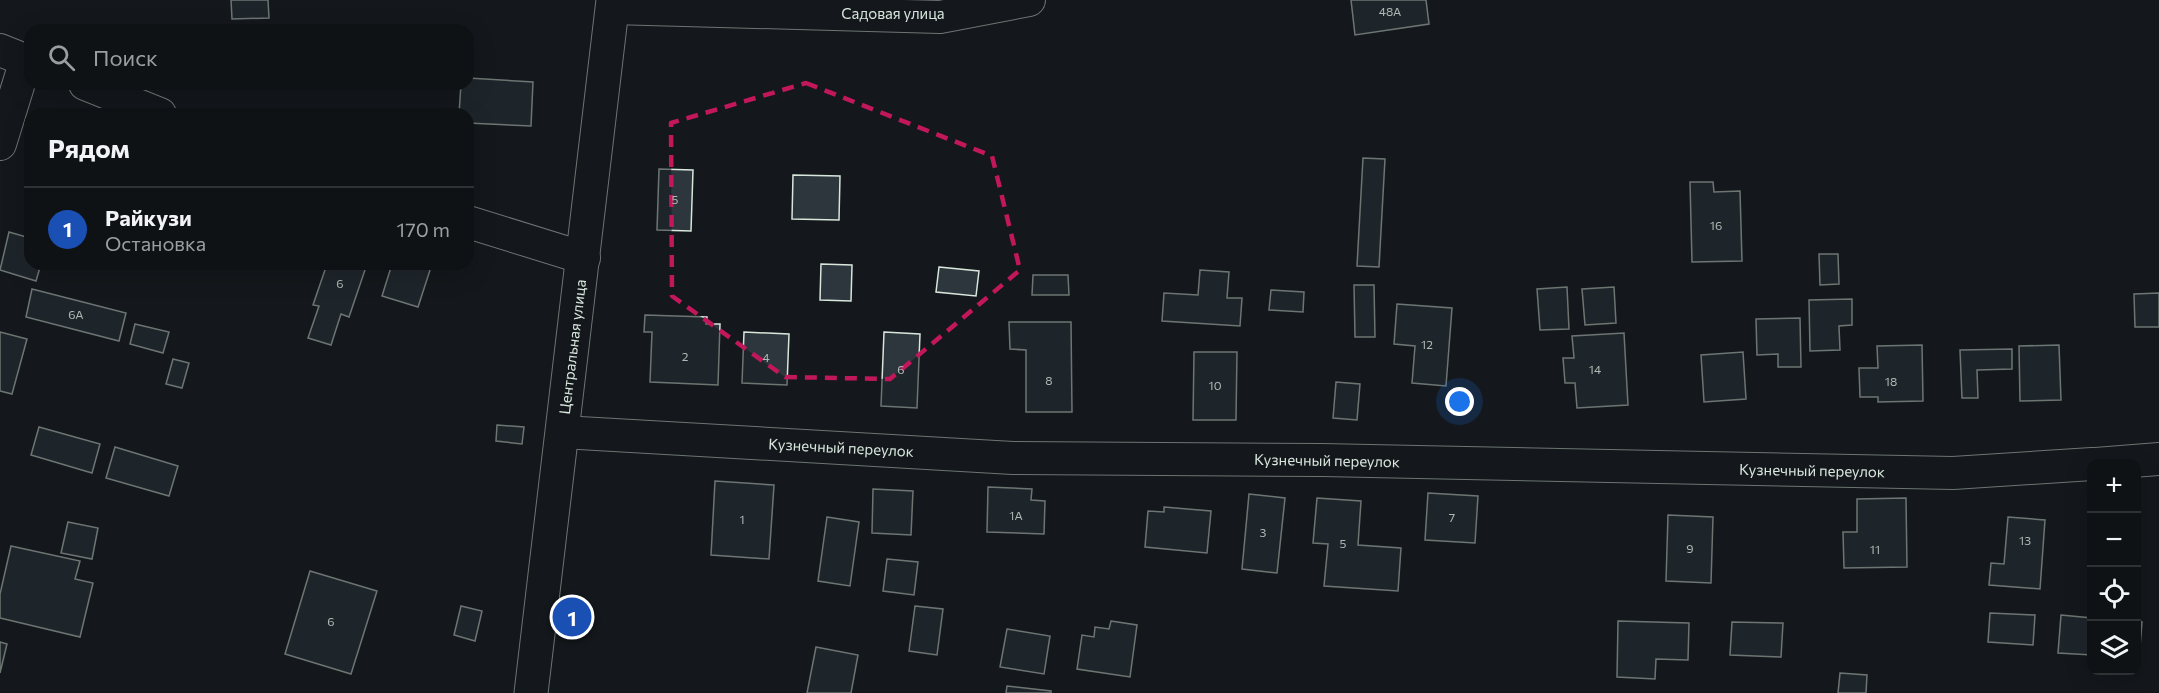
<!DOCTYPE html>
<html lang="ru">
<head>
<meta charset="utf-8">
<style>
	body { margin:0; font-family:Commissioner,sans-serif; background:#1d2022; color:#f1f3f6 }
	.controls { position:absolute; right:18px; bottom:18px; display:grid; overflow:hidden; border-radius:12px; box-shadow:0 6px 24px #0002 }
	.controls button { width:54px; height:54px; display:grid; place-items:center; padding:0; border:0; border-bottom:2px solid #2f3234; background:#0f1215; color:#f1f3f6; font:30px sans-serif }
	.you { position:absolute; left:1460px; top:402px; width:21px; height:21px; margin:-15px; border:4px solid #fff; border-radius:50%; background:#1a73e8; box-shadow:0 0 0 9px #1a73e833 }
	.badge { display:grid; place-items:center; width:39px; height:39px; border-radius:50%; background:#ffb74d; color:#fff; font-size:20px; font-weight:700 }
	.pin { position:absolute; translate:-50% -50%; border:3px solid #fff; box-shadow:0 2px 6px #0006 }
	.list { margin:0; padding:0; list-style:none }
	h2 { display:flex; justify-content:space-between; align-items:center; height:78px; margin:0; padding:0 24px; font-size:26px }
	h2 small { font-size:20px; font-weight:400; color:#9b9ea0 }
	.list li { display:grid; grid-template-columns:39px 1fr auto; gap:18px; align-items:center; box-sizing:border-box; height:84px; padding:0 24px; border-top:2px solid #2f3234 }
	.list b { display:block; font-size:22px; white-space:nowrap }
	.list p { margin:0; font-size:20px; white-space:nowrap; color:#9b9ea0 }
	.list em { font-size:20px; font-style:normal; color:#9b9ea0 }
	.icon { flex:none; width:33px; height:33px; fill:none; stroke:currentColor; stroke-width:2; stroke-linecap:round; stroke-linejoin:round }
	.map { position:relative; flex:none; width:2159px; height:693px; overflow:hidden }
	.search { position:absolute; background:#0f1215; box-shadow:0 6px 24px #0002; left:24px; top:24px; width:450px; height:66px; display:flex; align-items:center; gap:15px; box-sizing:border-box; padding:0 21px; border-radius:18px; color:#9b9ea0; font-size:22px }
	.panel { position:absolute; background:#0f1215; box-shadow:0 6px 24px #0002; left:24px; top:108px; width:450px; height:162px; border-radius:18px }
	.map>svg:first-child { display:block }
</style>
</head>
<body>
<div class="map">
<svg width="2159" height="693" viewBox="0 0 2159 693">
	<rect width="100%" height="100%" fill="#14181c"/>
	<g fill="#2c363c" stroke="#d8e6dc" stroke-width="1.5">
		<polygon points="231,0 268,0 269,18 232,19"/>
		<polygon points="1351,0 1426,0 1429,24 1355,35"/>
		<polygon points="468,78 533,82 531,126 468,123 468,114 459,114 461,84 468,84"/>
		<polygon points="1363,158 1385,159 1379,267 1357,266"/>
		<polygon points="659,169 693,170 691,231 657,230"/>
		<polygon points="793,175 840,176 839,220 792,219"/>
		<polygon points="1690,182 1713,182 1714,192 1740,191 1742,261 1692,262"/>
		<polygon points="9,232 30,238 30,264 41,264 36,281 0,270"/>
		<polygon points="1819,254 1838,254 1839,284 1820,285"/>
		<polygon points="327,264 367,264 349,317 341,314 331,345 308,338 319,306 313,305"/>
		<polygon points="392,264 432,264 418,307 382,296"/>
		<polygon points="821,264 852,265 851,301 820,300"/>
		<polygon points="939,267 979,271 976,296 936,292"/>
		<polygon points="1200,270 1229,272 1227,298 1242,298 1240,326 1162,321 1164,293 1198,295"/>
		<polygon points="1033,275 1068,275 1069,295 1032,295"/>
		<polygon points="1354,285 1374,285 1375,337 1355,337"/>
		<polygon points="1567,287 1569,329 1540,330 1537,289"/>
		<polygon points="1614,287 1616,323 1585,325 1582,289"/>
		<polygon points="32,289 126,313 119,341 26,317"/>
		<polygon points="1271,290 1304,292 1303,312 1269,310"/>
		<polygon points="2159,293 2159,327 2135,327 2134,294"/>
		<polygon points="1852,299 1852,325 1839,326 1840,350 1810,351 1809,300"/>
		<polygon points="1397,304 1452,308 1446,386 1412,383 1415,346 1394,344"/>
		<polygon points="645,315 707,317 706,324 720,324 718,385 650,382 652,332 644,332"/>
		<polygon points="1800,318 1801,367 1778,367 1778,354 1757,355 1756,319"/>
		<polygon points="1009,322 1071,322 1072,412 1026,412 1026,350 1010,349"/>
		<polygon points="135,324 169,332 163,353 130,344"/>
		<polygon points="0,332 27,339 12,394 0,391"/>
		<polygon points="744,332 789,334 787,385 742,383"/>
		<polygon points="884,332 920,334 917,408 881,406"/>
		<polygon points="1624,333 1628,405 1577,408 1575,383 1565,383 1563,358 1574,358 1572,336"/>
		<polygon points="1922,345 1923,401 1878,402 1878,397 1860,397 1859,368 1878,368 1877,346"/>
		<polygon points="2059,345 2061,400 2020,401 2019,346"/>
		<polygon points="2012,349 2012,369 1977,370 1978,398 1962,398 1960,350"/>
		<polygon points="1194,352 1237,352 1236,420 1193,420"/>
		<polygon points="1743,352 1746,399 1704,402 1701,355"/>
		<polygon points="173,359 189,363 182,388 166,384"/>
		<polygon points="1336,382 1360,384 1357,420 1333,418"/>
		<polygon points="497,425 524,427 522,444 496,441"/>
		<polygon points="39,427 100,444 92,473 31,455"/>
		<polygon points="115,447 178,466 169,496 106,478"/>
		<polygon points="715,481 774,485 769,559 711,555"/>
		<polygon points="988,487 1032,489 1031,500 1045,501 1044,534 987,532"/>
		<polygon points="873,489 913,491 911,535 872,533"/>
		<polygon points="1428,493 1478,496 1475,543 1425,540"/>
		<polygon points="1249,494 1285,498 1277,573 1242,569"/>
		<polygon points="1317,498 1361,501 1358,545 1401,548 1398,591 1324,586 1328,544 1313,543"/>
		<polygon points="1906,498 1907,567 1844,568 1843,532 1857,532 1857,499"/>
		<polygon points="1164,507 1211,511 1207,553 1145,547 1148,511 1164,512"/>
		<polygon points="1668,515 1713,517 1711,583 1666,581"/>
		<polygon points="827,517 859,522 850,586 818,581"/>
		<polygon points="2008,517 2045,520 2040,589 1989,585 1991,563 2004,564"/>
		<polygon points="68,522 98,528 92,559 61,553"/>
		<polygon points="11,546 80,561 75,579 93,583 80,637 0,618 0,594"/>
		<polygon points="887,559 918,562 914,595 883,591"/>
		<polygon points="310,571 377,591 351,674 285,654"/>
		<polygon points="461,606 482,611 475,641 454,635"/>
		<polygon points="915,606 943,609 937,655 909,651"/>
		<polygon points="1990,613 2035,615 2033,645 1988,642"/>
		<polygon points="2061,615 2092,618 2092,655 2058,653"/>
		<polygon points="1111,621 1137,625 1130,677 1077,669 1082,635 1094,637 1095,627 1109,629"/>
		<polygon points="1618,621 1689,623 1688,660 1656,659 1655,679 1617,677"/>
		<polygon points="2136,621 2142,622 2139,659 2136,659"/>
		<polygon points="1732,622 1783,623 1781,657 1730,655"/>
		<polygon points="1007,629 1050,636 1044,674 1000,667"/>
		<polygon points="0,642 7,644 0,673"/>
		<polygon points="816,647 858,655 851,693 807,693"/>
		<polygon points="1840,673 1867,675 1866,693 1838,693"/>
		<polygon points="1007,686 1051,691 1051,693 1006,693"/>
	</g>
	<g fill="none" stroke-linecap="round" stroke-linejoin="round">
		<defs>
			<g id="minor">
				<polyline points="612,8 940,17 1029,0"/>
				<polyline points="0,50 30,62"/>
				<polyline points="85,84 160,114"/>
				<polyline points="0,144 26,60"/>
				<polyline points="468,222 584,258"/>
				<polyline points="562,432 1013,458 1322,460 1953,473 2092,464"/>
				<polyline points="2096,464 2159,459"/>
			</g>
			<polyline id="secondary" points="531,693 613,0"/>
		</defs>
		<use href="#minor" stroke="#d8e6dc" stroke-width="34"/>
		<use href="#secondary" stroke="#d8e6dc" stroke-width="35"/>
		<use href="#minor" stroke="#14181c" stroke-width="32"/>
		<use href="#secondary" stroke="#14181c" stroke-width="33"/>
	</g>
	<path d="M0 0H2159V693H0ZM806 83 992 156 1020 270 890 379 785 377 672 296 671 123Z" fill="#14181c" fill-opacity=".55" fill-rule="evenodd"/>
	<path fill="none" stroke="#c2185b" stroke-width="4.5" stroke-dasharray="12 8" stroke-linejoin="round" d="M806 83 992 156 1020 270 890 379 785 377 672 296 671 123Z"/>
	<g text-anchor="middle" stroke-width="4.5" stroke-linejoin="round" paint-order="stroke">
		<g font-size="12" fill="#adbab4">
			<text x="1390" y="16">48А</text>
			<text x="675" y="204">5</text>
			<text x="1716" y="230">16</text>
			<text x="340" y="288">6</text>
			<text x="76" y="319">6А</text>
			<text x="1427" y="349">12</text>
			<text x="685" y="361">2</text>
			<text x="766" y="362">4</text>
			<text x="901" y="374">6</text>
			<text x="1595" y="374">14</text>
			<text x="1049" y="385">8</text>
			<text x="1891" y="386">18</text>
			<text x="1215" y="390">10</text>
			<text x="1016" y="520">1А</text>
			<text x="1452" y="522">7</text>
			<text x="742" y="524">1</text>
			<text x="1263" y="537">3</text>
			<text x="2025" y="545">13</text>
			<text x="1343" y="548">5</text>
			<text x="1690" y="553">9</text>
			<text x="1875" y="554">11</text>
			<text x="331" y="626">6</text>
		</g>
		<g font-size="15" fill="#d8e6dc" stroke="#14181c">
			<text x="893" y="19">Садовая улица</text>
			<text transform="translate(573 347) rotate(-83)" y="5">Центральная улица</text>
			<text transform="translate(841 448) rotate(3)" y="5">Кузнечный переулок</text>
			<text transform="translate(1327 461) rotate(1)" y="5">Кузнечный переулок</text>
			<text transform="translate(1812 471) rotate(1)" y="5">Кузнечный переулок</text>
		</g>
	</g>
</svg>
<div class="controls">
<button>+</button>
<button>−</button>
<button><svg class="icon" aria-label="locate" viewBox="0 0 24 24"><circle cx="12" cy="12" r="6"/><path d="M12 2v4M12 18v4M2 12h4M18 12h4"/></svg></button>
<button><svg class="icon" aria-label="layers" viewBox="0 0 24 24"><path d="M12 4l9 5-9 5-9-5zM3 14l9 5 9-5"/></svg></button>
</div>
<div class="you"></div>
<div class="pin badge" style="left:572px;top:617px;background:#1a4fb4">1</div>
<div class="search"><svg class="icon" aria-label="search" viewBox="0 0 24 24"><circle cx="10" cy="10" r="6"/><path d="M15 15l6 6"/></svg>Поиск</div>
<section class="panel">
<h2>Рядом<small></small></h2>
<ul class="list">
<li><span class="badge" style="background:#1a4fb4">1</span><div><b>Райкузи</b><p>Остановка</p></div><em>170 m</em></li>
</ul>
</section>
</div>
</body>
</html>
